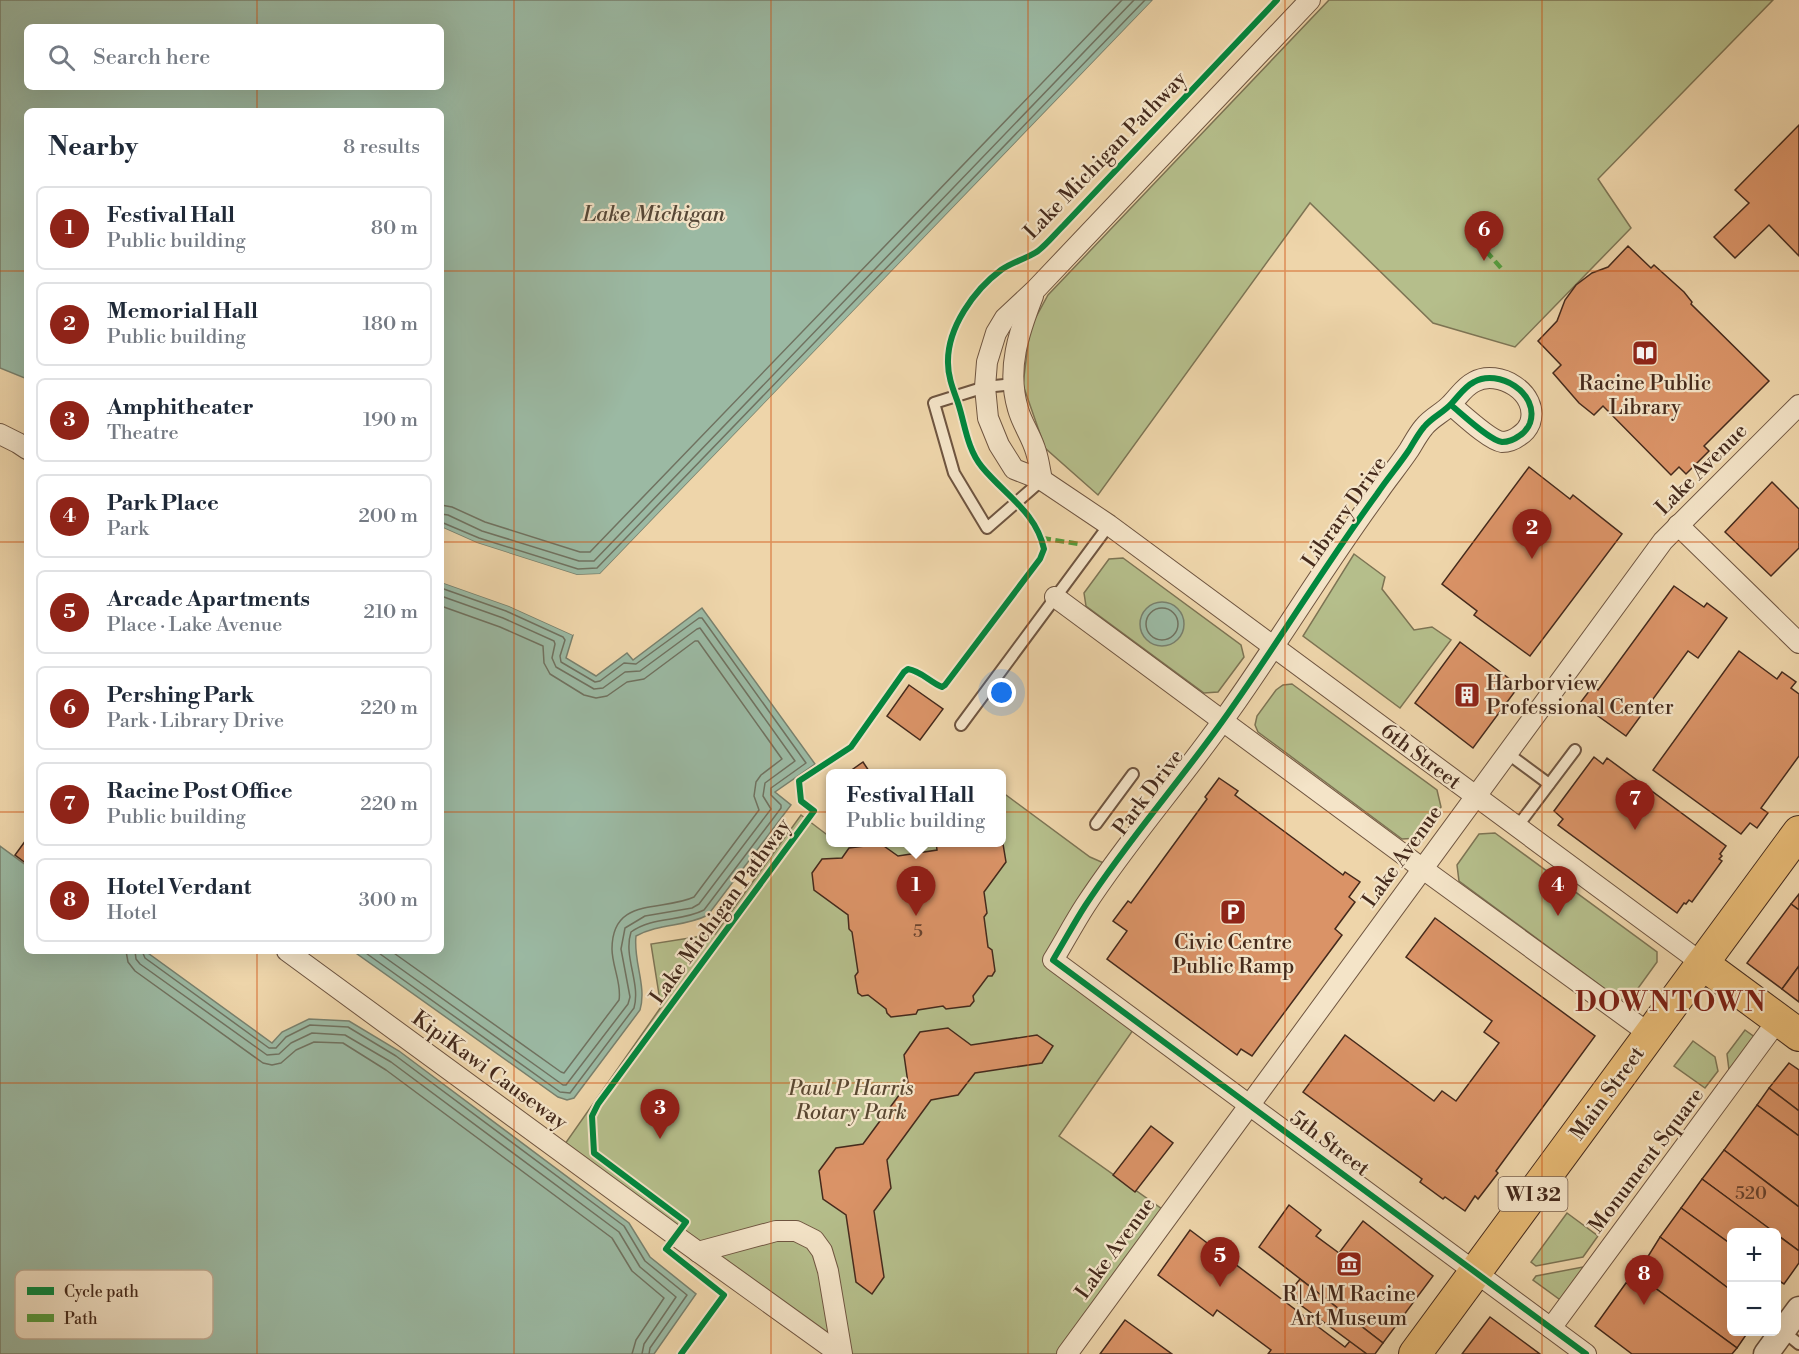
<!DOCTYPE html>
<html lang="en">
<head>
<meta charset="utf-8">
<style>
	body { margin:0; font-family:"Libre Bodoni",serif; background:#f6f6f7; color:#1f2937 }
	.controls { position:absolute; right:18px; bottom:18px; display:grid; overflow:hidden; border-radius:9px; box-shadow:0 6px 24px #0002 }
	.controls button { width:54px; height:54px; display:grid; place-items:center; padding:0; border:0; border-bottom:2px solid #e0e1e3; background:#fff; color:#1f2937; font:30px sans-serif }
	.you { position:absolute; left:1002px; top:693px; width:21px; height:21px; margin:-15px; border:4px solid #fff; border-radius:50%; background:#1a73e8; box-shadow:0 0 0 9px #1a73e833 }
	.badge { display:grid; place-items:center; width:39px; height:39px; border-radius:50%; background:#8f2418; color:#fff; font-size:20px; font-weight:700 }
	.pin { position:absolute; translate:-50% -50px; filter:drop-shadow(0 2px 3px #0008) }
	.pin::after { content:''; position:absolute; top:32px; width:21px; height:18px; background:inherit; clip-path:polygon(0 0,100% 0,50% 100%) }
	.popup { position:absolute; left:826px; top:769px; width:180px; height:78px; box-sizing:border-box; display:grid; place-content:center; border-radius:9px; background:#fff; filter:drop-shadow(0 2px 4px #0005); font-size:20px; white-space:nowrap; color:#747a83 }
	.popup b { font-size:22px; color:#1f2937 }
	.popup::after { content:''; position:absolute; left:50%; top:100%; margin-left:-12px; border:12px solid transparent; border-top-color:#fff }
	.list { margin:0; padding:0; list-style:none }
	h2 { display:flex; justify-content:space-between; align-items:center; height:78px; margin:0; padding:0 24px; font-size:26px }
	h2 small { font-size:20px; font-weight:400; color:#747a83 }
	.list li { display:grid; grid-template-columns:39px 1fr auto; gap:18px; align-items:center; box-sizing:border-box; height:84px; margin:0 12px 12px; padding:0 12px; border:2px solid #e0e1e3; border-radius:9px }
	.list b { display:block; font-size:22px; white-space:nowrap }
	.list p { margin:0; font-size:20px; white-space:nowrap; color:#747a83 }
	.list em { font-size:20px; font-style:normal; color:#747a83 }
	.icon { flex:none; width:33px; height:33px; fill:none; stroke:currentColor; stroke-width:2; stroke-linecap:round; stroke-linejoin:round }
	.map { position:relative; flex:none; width:1799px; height:1354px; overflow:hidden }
	.search { position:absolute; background:#fff; box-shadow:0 6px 24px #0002; left:24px; top:24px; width:420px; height:66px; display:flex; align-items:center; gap:15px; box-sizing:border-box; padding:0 21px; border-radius:9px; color:#747a83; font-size:22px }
	.panel { position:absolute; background:#fff; box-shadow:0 6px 24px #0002; left:24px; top:108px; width:420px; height:846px; border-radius:9px }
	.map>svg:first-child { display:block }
</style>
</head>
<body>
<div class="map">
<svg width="1799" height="1354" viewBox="0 0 1799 1354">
	<rect width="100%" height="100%" fill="#eed5aa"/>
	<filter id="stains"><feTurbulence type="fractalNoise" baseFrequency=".00333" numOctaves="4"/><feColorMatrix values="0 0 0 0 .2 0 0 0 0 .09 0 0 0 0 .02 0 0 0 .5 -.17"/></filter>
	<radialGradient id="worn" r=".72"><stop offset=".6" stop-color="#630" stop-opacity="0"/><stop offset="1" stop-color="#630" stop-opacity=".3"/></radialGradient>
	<g fill="#b5be8b" stroke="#7d7454" stroke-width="1.5">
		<polygon points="1329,0 1773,0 1598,179 1631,228 1515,347 1433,323 1310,203 1098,495 1045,448 1023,385 1030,328 1048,295"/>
		<polygon points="1354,554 1385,577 1382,589 1414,630 1432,627 1451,640 1400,708 1303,636"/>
		<polygon points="1123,558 1241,645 1244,657 1218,692 1204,693 1086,606 1084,593 1109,559"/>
		<polygon points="1292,684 1437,790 1441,807 1419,838 1402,839 1258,732 1255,725 1257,716 1276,690 1283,685"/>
		<polygon points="1002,792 1090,857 1113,867 1053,960 1138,1023 1059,1136 1169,1214 1067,1354 841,1354 560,1151 661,1007 651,944 715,934 801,815 830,837 830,842 1002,842"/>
		<polygon points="1495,833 1657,952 1657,962 1631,998 1620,1000 1459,881 1457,865 1479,834"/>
		<polygon points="1745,1030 1756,1038 1731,1072 1729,1070 1727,1054"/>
		<polygon points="1693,1041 1715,1057 1718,1071 1705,1088 1674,1066"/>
		<polygon points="1567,1213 1598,1236 1583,1257 1536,1266 1531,1262"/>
		<polygon points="1583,1267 1586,1269 1562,1299 1559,1299 1533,1280 1536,1276"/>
	</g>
	<g fill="#9bb9a3" stroke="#79806d" stroke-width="1.5" fill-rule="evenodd">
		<path d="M0 0H1153L600 574 577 575 477 543 441 527V111H27V379L0 368ZM27 27H441V87H27Z"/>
		<path d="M441 582 509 606 573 635 566 658 596 676 627 653 633 660 702 608 815 764 775 792 791 805 708 915C685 927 660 923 636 936 633 961 647 986 640 1010L574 1098 567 1100 558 1097 353 951H441Z"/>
		<circle cx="1162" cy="624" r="22"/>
		<polygon points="0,846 27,866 27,951 145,951 272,1043 282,1032 309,1019 349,1021 399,1051 629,1223 650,1257 696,1294 654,1354 0,1354"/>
	</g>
	<g fill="#eed5aa">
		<polygon points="1153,0 1156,0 601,577 576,578 476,546 441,530 441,527 477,543 577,575 600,574"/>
		<polygon points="441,579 510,603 573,632 573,635 509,606 441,582"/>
	</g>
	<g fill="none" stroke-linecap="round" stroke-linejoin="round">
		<g stroke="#707260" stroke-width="1.5">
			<polyline points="441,505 452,507 485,522 580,552 590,552 1122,0"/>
			<polyline points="441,514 448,515 482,531 579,561 594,561 1134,0"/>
			<polyline points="441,522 479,538 578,569 597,568 1145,0"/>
			<circle cx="1162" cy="624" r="16"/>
			<polyline points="126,951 128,962 135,971 263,1063 272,1065 281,1063 296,1050 314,1042 343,1043 386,1070 612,1238 632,1271 664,1298 636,1340 632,1354"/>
			<polyline points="135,951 136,959 140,964 267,1055 279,1054 291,1043 312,1033 345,1035 391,1062 619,1232 640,1267 676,1297 644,1344 642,1354"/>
			<polyline points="142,951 145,958 269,1048 276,1048 286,1037 310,1025 348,1027 396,1056 624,1226 645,1261 687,1295 650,1348 649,1354"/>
			<path d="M363 951 560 1092 570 1093 634 1008C641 983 623 957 631 932 653 916 681 922 704 910L781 808V805L771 795V788L806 763 702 618H699L636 664 624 663 600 681 595 682 561 662 560 656 565 640 563 637 506 611 441 588"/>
			<polyline points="376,951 563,1085 566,1085 628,1004 630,997 621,949 625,928 645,916 692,908 699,904 771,809 763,796 765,783 795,761 700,628 697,629 640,671 625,672 603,688 594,689 556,667 552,658 555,644 554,641 503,618 441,596"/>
			<path d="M391 951 561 1072 564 1073 619 1000C622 984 612 966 612 949 612 896 662 912 694 897L759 810 754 796 756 782 761 775 782 759 698 641H695L644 679 627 682 607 696 596 698 584 695 550 674 544 663 543 646 500 627 441 606"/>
		</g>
	</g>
	<g fill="#da9367" stroke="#452a1c" stroke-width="1.5">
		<polygon points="1799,125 1799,256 1769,225 1735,258 1714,237 1749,203 1735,190"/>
		<polygon points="1628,246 1651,268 1654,265 1684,292 1692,302 1691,304 1769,381 1704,446 1709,451 1686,474 1679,467 1671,475 1603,406 1594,415 1579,403 1553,373 1561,365 1538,341 1557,321 1565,300 1576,285 1592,273 1608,267"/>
		<polygon points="1529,467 1570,499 1573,495 1622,534 1530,656 1474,615 1477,611 1442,584"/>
		<polygon points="1772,482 1799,509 1799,548 1771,576 1725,532"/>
		<polygon points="1674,586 1704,607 1707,603 1727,618 1698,658 1688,651 1626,736 1580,703 1593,686 1598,690"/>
		<polygon points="1460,642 1519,686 1473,748 1415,703"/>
		<polygon points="1739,651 1777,679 1782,672 1796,682 1791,688 1799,694 1799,756 1761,808 1768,813 1757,828 1750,823 1741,834 1653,770"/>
		<polygon points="909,685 943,709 920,740 887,716"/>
		<polygon points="1594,757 1603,764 1607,758 1726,846 1720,854 1722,856 1719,859 1722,861 1692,902 1689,900 1686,904 1684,903 1677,913 1558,825 1563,819 1554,811"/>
		<polygon points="863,762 871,774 846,774"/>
		<polygon points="1219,778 1238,791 1235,795 1343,875 1345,872 1360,882 1349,897 1355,902 1335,929 1342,935 1252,1056 1241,1049 1237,1055 1107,959 1127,931 1113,921 1128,901 1131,903 1207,799 1205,797"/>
		<polygon points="26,840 27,841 27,864 15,855"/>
		<polygon points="936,842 1003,844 1006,862 984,892 987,913 984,917 988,947 992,950 995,971 992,976 988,976 973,996 974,1001 970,1006 946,1009 943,1006 918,1010 916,1014 891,1017 887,1013 886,1009 868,995 862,996 858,993 855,976 858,972 852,932 849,929 848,915 814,890 812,873 822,859 842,858 849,848 881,844 898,856 937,850"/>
		<polygon points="1799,894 1799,910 1791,904"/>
		<polygon points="1791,904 1799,910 1799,966 1782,989 1747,963"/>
		<polygon points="1435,918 1595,1036 1496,1171 1498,1173 1478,1199 1475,1196 1465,1211 1445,1197 1443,1199 1420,1182 1422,1179 1303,1092 1345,1035 1434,1101 1442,1091 1456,1101 1499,1043 1484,1032 1492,1021 1406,957"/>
		<polygon points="1799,966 1799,1002 1782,989"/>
		<polygon points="948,1028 971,1045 1037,1035 1053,1046 1042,1063 975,1073 958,1095 931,1100 887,1160 891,1188 874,1211 884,1277 872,1294 856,1282 846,1215 823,1199 819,1171 836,1148 863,1144 908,1083 904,1055 920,1032"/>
		<polygon points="1789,1063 1799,1070 1799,1111 1769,1088"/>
		<polygon points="1769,1088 1799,1111 1799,1136 1757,1105"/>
		<polygon points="1757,1105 1799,1136 1799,1207 1724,1150"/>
		<polygon points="1151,1126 1173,1143 1135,1192 1113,1175"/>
		<polygon points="1724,1150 1799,1207 1799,1251 1702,1179"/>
		<polygon points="1702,1179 1774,1232 1732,1232 1732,1245 1681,1208"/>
		<polygon points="1289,1205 1321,1230 1316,1236 1339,1253 1363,1221 1433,1276 1383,1343 1259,1247"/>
		<polygon points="1681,1208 1732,1245 1732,1291 1660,1237"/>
		<polygon points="1190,1230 1345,1347 1350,1341 1367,1354 1268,1354 1271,1350 1217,1310 1213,1316 1158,1275"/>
		<polygon points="1776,1234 1799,1251 1799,1263 1784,1284 1776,1279"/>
		<polygon points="1660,1237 1732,1291 1732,1332 1748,1332 1737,1348 1640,1277 1639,1271"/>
		<polygon points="1635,1277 1638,1279 1640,1277 1737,1348 1732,1354 1632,1354 1595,1326 1626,1283 1629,1284"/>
		<polygon points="1300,1279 1383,1343 1375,1354 1367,1354 1287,1295"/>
		<polygon points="1490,1317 1540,1354 1462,1354"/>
		<polygon points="1125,1320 1172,1354 1100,1354"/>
	</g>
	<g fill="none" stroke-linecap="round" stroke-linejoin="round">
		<defs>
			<g id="service">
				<polyline points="1014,384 985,387 934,403 954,473 987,528 1042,480"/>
				<polyline points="961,725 1109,525"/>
				<polyline points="1507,753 1549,784"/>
				<polyline points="1096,824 1133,774"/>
				<polyline points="1517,827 1575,750"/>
				<polyline points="1783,1331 1799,1344"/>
			</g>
			<g id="minor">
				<polyline points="1310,0 1036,289 1005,318 996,333 987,362 985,387 988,418 999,445 1014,469 1042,480 1109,525 1703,964"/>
				<path d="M1033 296C1019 332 1006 369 1018 409 1022 424 1032 437 1036 452 1039 461 1040 471 1042 480"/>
				<path d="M1451 405C1461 413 1489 440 1502 442 1508 442 1515 439 1519 436 1524 433 1528 428 1530 423 1540 393 1498 368 1474 382 1464 387 1459 396 1451 404 1443 413 1432 417 1424 427 1418 434 1414 442 1409 450 1399 465 1387 479 1377 494 1325 565 1280 640 1229 712 1183 778 1129 838 1085 906 1074 923 1064 942 1053 960L1586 1354"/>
				<polyline points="0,434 18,443 27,449"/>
				<polyline points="1678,525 1799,643"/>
				<polyline points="1055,597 1423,869 1651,1035"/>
				<polyline points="287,951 676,1236 840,1354"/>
				<polyline points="698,1252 776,1231 796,1231 814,1240 822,1251 828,1271 842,1354"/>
				<polyline points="1551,1328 1778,1020"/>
				<polyline points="1067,1354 1663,541 1799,405"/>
			</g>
			<polyline id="tertiary" points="1766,1354 1799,1309"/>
			<g id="primary">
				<polyline points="1703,964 1799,1035"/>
				<polyline points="1415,1354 1799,832"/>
			</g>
		</defs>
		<use href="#service" stroke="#6f5540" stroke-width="14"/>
		<use href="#minor" stroke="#6f5540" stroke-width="22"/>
		<use href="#tertiary" stroke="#6f5540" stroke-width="27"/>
		<use href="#primary" stroke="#452a1c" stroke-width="34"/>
		<use href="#service" stroke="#f4e4c8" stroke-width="10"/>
		<use href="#minor" stroke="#f4e4c8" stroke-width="20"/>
		<use href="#tertiary" stroke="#f4e4c8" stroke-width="24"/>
		<use href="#primary" stroke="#e7ba75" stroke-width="32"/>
		<g stroke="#549c3e" stroke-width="4.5" stroke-dasharray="9 4.5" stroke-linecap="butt">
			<polyline points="1486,251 1501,268"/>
			<polyline points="1042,538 1079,544"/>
		</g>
		<defs>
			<g id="cycleway">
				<path d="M1451 405C1461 413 1489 440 1502 442 1508 442 1515 439 1519 436 1524 433 1528 428 1530 423 1540 393 1498 368 1474 382 1464 387 1459 396 1451 404 1443 413 1432 417 1424 427 1418 434 1414 442 1409 450 1399 465 1387 479 1377 494 1325 565 1280 640 1229 712 1183 778 1129 838 1085 906 1074 923 1064 942 1053 960L1586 1354"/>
				<path d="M681 1354 724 1295 666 1249 686 1222 594 1153 592 1116 598 1104 814 811 801 801 799 781 851 747 904 672 908 669C921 671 930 682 942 687L945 685 1040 559 1044 549C1036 512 1005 495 982 467 967 449 965 424 958 403 953 389 948 377 948 363 947 328 974 290 1001 270 1012 262 1026 259 1038 251 1047 244 1055 234 1064 225L1277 0"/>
			</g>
		</defs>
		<use href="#cycleway" stroke="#f4e4c8" stroke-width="10"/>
		<use href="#cycleway" stroke="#00873e" stroke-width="6"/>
	</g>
	<path fill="none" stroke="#d0520e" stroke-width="1.5" stroke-opacity="0.55" d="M257 0V27M514 0V1354M771 0V1354M1028 0V1354M1285 0V1354M1542 0V1354M257 87V111M0 271H27M441 271H1799M0 542H27M441 542H1799M0 812H27M441 812H1799M257 951V1354M0 1083H1799"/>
	<defs>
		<symbol id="library-square" viewBox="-11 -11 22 22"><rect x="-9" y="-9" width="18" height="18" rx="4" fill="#8f2418" stroke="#f4e4c8"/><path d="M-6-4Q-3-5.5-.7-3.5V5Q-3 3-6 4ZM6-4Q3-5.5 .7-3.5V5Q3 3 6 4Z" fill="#fff"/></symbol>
		<symbol id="building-square" viewBox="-11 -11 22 22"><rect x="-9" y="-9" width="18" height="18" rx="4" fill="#8f2418" stroke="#f4e4c8"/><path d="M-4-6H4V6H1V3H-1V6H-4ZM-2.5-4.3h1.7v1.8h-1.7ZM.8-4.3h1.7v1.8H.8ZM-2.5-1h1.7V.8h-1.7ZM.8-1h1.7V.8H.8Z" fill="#fff"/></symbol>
		<symbol id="parking-square" viewBox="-11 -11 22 22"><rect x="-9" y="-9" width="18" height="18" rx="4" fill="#8f2418" stroke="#f4e4c8"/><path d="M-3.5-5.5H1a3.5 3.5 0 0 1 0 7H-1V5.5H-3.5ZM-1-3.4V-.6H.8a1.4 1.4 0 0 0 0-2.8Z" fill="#fff"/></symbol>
		<symbol id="museum-square" viewBox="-11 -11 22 22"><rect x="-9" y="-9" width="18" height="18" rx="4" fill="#8f2418" stroke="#f4e4c8"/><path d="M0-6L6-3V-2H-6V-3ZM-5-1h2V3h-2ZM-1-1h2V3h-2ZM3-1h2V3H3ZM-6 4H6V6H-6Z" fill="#fff"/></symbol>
	</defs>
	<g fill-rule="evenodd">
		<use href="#library-square" x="1630" y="338" width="30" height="30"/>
		<use href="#building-square" x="1452" y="680" width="30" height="30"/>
		<use href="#parking-square" x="1218" y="897" width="30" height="30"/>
		<use href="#museum-square" x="1334" y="1249" width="30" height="30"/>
	</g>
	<g text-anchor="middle" stroke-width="4.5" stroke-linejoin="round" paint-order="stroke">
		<g font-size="18" fill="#6a442f">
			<text x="918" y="937">5</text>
			<text x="1751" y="1199">520</text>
		</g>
		<rect fill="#f4e4c8" stroke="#7a6250" stroke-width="1.5" x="1498.5" y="1177" width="69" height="34" rx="4.5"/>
		<g font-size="20" font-weight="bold" fill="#452a1c">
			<text x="1533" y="1201">WI 32</text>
		</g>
		<g font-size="21" fill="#452a1c" stroke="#f4e4c8">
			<text transform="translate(1105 155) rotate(-46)" y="7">Lake Michigan Pathway</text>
			<text transform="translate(1701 469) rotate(-45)" y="7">Lake Avenue</text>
			<text transform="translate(1344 512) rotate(-55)" y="7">Library Drive</text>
			<text transform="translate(1421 756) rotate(37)" y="7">6th Street</text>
			<text transform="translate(1148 792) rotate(-53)" y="7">Park Drive</text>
			<text transform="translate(1402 856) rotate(-54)" y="7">Lake Avenue</text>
			<text transform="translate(720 911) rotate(-54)" y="7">Lake Michigan Pathway</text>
			<text transform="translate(490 1070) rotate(36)" y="7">KipiKawi Causeway</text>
			<text transform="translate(1607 1093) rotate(-54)" y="7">Main Street</text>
			<text transform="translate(1330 1143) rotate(37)" y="7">5th Street</text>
			<text transform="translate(1646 1160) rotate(-53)" y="7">Monument Square</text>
			<text transform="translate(1115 1248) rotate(-54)" y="7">Lake Avenue</text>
		</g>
		<g font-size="21" fill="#452a1c" stroke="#f4e4c8">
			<text x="1645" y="390">Racine Public<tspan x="1645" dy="24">Library</tspan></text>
			<text x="1486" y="690" text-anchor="start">Harborview<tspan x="1486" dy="24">Professional Center</tspan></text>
			<text x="1233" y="949">Civic Centre<tspan x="1233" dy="24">Public Ramp</tspan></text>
			<text x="1349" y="1301">R|A|M Racine<tspan x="1349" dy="24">Art Museum</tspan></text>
		</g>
		<g font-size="21" font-style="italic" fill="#5b4832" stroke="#f4e4c8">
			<text x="851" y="1095">Paul P Harris<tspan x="851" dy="24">Rotary Park</tspan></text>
		</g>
		<g font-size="22" font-style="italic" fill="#564737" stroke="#f4e4c8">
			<text x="654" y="221">Lake Michigan</text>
		</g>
		<g font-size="27" font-weight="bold" letter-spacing="1.5" fill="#7a1f14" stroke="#f4e4c8">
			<text x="1671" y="1011">DOWNTOWN</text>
		</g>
	</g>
	<rect x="15" y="1270" width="198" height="69" rx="9" fill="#f4e4c8" stroke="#c0ac94" stroke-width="1.5"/>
	<rect x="27" y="1287" width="27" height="8" fill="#00873e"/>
	<rect x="27" y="1314" width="27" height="8" fill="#549c3e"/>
	<g font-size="16" fill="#452a1c">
		<text x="64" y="1297">Cycle path</text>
		<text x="64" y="1324">Path</text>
	</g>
	<rect width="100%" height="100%" filter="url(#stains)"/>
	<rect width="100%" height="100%" fill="url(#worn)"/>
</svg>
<div class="controls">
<button>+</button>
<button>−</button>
</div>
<div class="you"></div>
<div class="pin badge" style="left:916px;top:916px">1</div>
<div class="popup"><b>Festival Hall</b>Public building</div>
<div class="pin badge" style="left:1532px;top:559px">2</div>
<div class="pin badge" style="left:660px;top:1139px">3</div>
<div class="pin badge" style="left:1558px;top:916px">4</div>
<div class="pin badge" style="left:1220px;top:1287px">5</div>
<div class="pin badge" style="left:1484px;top:261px">6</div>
<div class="pin badge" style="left:1635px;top:830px">7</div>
<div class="pin badge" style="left:1644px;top:1305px">8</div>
<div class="search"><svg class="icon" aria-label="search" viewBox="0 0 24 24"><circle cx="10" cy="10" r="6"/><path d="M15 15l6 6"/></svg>Search here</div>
<section class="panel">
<h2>Nearby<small>8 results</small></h2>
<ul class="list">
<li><span class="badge">1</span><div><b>Festival Hall</b><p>Public building</p></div><em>80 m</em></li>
<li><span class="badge">2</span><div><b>Memorial Hall</b><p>Public building</p></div><em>180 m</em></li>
<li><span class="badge">3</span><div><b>Amphitheater</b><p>Theatre</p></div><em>190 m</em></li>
<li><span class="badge">4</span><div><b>Park Place</b><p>Park</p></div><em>200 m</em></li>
<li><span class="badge">5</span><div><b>Arcade Apartments</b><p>Place · Lake Avenue</p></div><em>210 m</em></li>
<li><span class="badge">6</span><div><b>Pershing Park</b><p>Park · Library Drive</p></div><em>220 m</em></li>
<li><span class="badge">7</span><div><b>Racine Post Office</b><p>Public building</p></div><em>220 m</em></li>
<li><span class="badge">8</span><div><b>Hotel Verdant</b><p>Hotel</p></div><em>300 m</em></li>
</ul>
</section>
</div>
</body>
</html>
